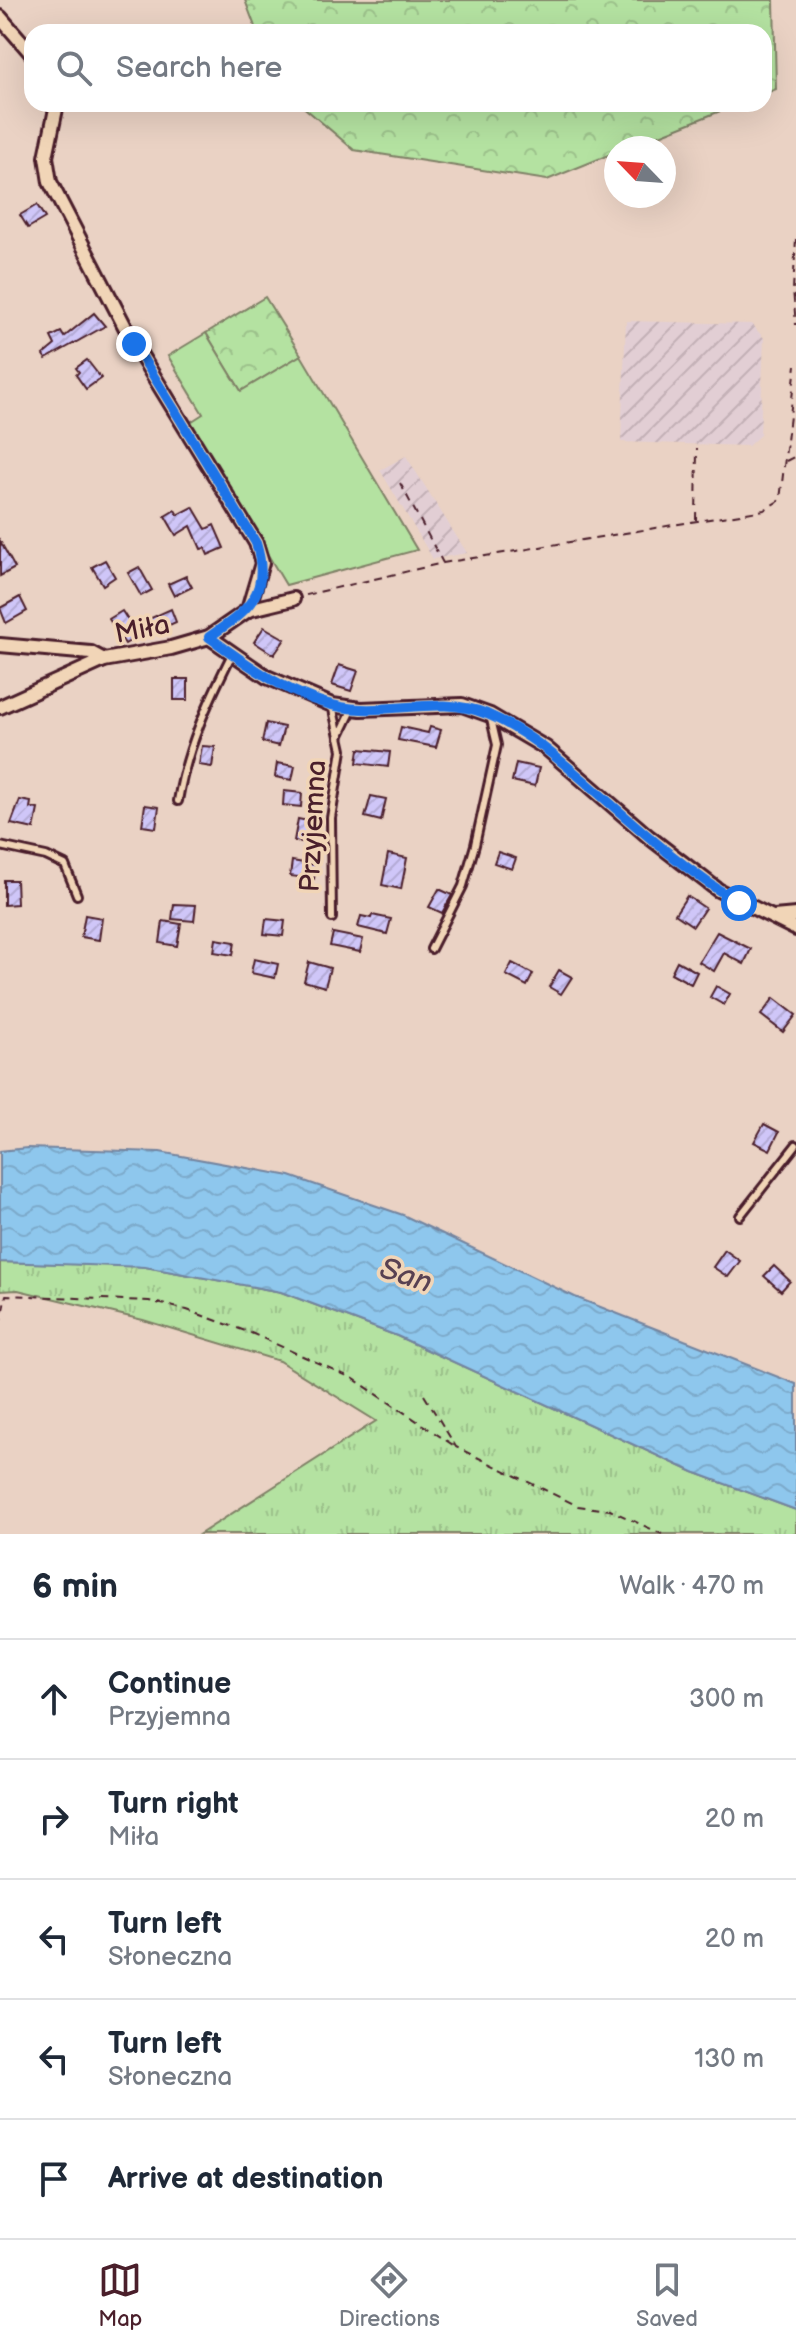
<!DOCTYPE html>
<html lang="en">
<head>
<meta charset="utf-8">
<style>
	body { margin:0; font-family:"Balsamiq Sans",sans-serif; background:#f2f2f3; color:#1f2937 }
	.compass { position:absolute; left:604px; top:136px; width:72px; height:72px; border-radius:50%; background:#fff; box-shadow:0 8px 32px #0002; rotate:295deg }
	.stop { position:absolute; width:24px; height:24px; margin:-18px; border:6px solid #1a73e8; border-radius:50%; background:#fff }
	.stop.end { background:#1a73e8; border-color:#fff; box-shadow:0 2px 8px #0008 }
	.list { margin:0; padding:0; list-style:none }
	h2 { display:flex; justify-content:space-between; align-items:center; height:104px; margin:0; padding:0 32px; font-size:34px }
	h2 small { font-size:26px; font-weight:400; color:#747a83 }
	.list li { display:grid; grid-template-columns:52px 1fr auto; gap:24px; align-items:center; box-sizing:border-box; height:120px; padding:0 32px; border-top:2px solid #e0e1e3 }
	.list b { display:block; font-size:30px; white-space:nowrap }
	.list p { margin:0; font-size:26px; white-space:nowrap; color:#747a83 }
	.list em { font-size:26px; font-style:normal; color:#747a83 }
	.icon { flex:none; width:44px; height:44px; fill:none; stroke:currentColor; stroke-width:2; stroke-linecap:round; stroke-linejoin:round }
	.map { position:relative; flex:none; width:796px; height:1534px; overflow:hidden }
	.search { position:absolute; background:#fff; box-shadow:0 8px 32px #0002; left:24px; right:24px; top:24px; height:88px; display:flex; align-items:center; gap:20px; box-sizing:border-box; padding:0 28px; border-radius:24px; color:#747a83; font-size:30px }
	.sheet { height:704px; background:#fff }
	nav { display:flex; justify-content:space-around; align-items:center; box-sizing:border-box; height:112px; border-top:2px solid #e0e1e3; background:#fff; font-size:22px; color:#747a83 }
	nav a { display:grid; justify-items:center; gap:4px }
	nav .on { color:#4a1f2b }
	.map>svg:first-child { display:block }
</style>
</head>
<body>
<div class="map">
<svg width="796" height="1534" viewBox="0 0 796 1534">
	<defs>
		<pattern id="industrial-furrows" width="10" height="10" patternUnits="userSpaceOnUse" patternTransform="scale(2)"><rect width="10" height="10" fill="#e2ced4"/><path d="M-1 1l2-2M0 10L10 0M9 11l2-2" fill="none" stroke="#c3b0b6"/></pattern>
		<pattern id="grass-tufts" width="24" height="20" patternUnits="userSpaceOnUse" patternTransform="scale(2)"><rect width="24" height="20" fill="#b4e2a1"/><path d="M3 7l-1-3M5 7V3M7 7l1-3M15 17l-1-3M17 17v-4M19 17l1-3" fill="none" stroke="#9cc18b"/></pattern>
		<pattern id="forest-crowns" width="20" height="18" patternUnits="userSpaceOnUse" patternTransform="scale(2)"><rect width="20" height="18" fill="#b4e2a1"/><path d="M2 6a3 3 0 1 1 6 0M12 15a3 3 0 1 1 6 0" fill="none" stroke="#9cc18b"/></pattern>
		<pattern id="water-waves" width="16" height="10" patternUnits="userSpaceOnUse" patternTransform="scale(2)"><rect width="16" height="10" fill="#8ec7ed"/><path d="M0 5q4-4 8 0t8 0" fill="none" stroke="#7caacb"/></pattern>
		<pattern id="building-hatch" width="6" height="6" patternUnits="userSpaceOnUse" patternTransform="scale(2)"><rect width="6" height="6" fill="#cfc6f8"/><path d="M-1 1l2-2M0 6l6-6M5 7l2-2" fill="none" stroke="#b3aad5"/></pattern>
	</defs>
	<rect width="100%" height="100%" fill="#ead2c4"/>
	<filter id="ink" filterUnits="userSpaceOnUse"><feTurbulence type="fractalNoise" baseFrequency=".0125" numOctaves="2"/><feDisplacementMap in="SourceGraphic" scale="16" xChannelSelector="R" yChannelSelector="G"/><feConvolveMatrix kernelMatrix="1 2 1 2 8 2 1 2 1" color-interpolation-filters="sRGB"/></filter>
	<g filter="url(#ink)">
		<g fill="url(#industrial-furrows)">
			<polygon points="626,321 751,324 764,338 760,435 748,446 621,442"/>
			<polygon points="406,456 467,553 433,559 380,470"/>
		</g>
		<polygon fill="url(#grass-tufts)" stroke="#7f8066" stroke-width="2" points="0,1262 140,1266 281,1292 397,1336 693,1472 796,1510 796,1534 200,1534 376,1421 279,1361 143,1320 18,1290 0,1291"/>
		<g fill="url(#forest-crowns)" stroke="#7f8066" stroke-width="2">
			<polygon points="245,0 774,0 776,89 764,94 764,32 257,32"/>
			<polygon points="300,104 738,104 627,148 616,148 616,152 547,180 354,150"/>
			<polygon points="265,297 301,355 241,391 206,333"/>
		</g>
		<polygon fill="#b4e2a1" stroke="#7f8066" stroke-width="2" points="206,333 241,391 301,355 417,550 286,585 189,423 203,414 168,356"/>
		<polygon fill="url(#water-waves)" stroke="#73849f" stroke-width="2" points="27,1148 160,1152 290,1176 403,1215 575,1297 796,1384 796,1510 693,1472 397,1336 281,1292 145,1267 0,1262 0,1151"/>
		<g fill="url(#building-hatch)" stroke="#4a1f2b" stroke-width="2">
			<polygon points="37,205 45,218 28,228 20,215"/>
			<polygon points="94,313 105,326 46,359 43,355 55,345 51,337 61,332 64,337"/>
			<polygon points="87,360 101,378 86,389 76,375 79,372 76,368"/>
			<polygon points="193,507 206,529 214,525 224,548 208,555 205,548 201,549 191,526 176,535 165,516 175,510 178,515"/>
			<polygon points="0,541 15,568 0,576"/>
			<polygon points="105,560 115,577 103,585 92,567"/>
			<polygon points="139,567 152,590 141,596 128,573"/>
			<polygon points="186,576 192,587 174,596 168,584"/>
			<polygon points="20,597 27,611 6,623 0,608"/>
			<polygon points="171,609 176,622 154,632 149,619"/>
			<polygon points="122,611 138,636 125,644 109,619"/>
			<polygon points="264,627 285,639 274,655 254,642"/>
			<polygon points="339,665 358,671 351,691 332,685"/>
			<rect x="174" y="679" width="14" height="21"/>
			<polygon points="266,723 284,727 279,746 262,742"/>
			<polygon points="401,727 428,733 430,727 441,730 436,747 398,740"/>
			<polygon points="202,746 215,747 212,767 199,765"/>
			<polygon points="359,749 390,752 388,767 357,763"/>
			<polygon points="277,763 295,766 292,780 275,777"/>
			<polygon points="516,763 539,768 535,786 512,781"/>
			<polygon points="284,791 302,793 301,807 283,805"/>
			<polygon points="371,796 386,799 381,821 365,817"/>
			<polygon points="20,800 31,802 30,808 38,809 34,829 11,824"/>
			<polygon points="145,805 159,807 156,828 142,826"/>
			<polygon points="298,819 313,822 310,843 294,841"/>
			<polygon points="498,852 516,858 512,869 494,863"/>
			<polygon points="388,854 407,858 401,889 382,885"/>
			<polygon points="292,861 316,865 314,879 290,876"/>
			<polygon points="4,880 16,880 17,904 4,905"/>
			<polygon points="439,889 452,895 442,913 429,907"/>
			<polygon points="687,896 705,908 693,926 675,914"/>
			<polygon points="174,904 196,905 194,921 172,919"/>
			<polygon points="85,915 102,918 99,940 81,937"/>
			<polygon points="372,915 391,919 387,934 358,927 361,916 371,918"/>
			<polygon points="266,919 285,921 283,936 264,934"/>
			<polygon points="163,921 181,924 177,946 160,943"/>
			<polygon points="717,932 751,949 744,964 724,953 714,971 699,962"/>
			<polygon points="333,933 363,939 360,952 330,946"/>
			<polygon points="216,939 235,942 233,955 214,952"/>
			<polygon points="254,959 278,964 275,978 251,973"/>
			<polygon points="677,961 697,972 691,984 671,973"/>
			<polygon points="309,962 330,968 325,987 304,981"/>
			<polygon points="512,963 533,974 527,986 506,975"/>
			<polygon points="559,970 572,977 561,994 549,987"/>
			<polygon points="716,986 730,994 724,1005 710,997"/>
			<polygon points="774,998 796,1015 783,1032 761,1015"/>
			<polygon points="764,1124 779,1132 770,1150 754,1142"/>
			<polygon points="725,1250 740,1261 728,1277 713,1267"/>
			<polygon points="774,1266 790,1281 781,1291 764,1276"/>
		</g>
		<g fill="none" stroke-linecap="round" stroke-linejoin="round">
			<defs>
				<g id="service">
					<polyline points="339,737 353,708"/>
					<path d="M178 801C187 747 208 702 232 654"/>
					<polyline points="0,846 46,856 65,865 77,895"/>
					<polyline points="332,918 331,818 342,750 332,705"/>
					<polyline points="431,949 463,886 475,845 497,745 490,715"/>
					<polyline points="740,1216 796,1145"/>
				</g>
				<g id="minor">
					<polyline points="0,17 32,54"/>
					<polyline points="57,104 46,157 50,182 134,344 256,543 262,563 248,610"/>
					<polyline points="209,637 267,677 332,705 361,709 462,705 490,715 546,748 649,837 718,890 796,929"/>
					<polyline points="0,645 91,653 104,660"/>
					<polyline points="0,707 104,660 171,648 209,637 248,610 293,599"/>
					<polyline points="774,917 796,915"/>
				</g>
			</defs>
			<use href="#service" stroke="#4a1f2b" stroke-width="12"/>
			<use href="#minor" stroke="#4a1f2b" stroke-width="18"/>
			<g stroke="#4a1f2b" stroke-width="2" stroke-dasharray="8 6" stroke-linecap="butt">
				<polyline points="796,239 793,289 796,325"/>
				<polyline points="786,461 796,456"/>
				<polyline points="400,483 443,563"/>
				<polyline points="696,520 697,448"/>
				<polyline points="306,595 443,563 764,510 780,500 796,365"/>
				<polyline points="0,1325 6,1295 149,1301 187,1310 251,1333 354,1379 456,1447"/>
				<polyline points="424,1395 456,1447 578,1506 610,1510 662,1534"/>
			</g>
			<use href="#service" stroke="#f1d5b7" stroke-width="6"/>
			<use href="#minor" stroke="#f1d5b7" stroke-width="12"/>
		</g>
	</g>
	<g fill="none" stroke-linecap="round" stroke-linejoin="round" filter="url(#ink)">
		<path stroke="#1a73e8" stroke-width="10" d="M134 344 256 543C272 594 247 611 209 637 251 668 306 708 361 709 404 711 444 697 487 714 532 733 568 767 605 799 647 836 691 874 739 903"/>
	</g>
	<g text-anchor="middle" stroke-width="7" stroke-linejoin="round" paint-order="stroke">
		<g font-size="28" fill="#4a1f2b" stroke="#f1d5b7">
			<text transform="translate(142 628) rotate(-11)" y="10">Miła</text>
			<text transform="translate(312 826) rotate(-87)" y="10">Przyjemna</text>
		</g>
		<g font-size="30" font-style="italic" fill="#584152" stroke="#f1d5b7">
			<text transform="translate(406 1275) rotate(18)" y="10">San</text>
		</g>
	</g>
</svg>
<svg class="compass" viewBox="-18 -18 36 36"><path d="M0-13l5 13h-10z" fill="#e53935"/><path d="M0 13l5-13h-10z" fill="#747a83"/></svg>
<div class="stop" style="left:739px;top:903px"></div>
<div class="stop end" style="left:134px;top:344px"></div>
<div class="search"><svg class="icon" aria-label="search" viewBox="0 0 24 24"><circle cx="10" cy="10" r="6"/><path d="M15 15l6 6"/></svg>Search here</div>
</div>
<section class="sheet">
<h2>6 min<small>Walk · 470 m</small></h2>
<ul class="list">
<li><svg class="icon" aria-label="ahead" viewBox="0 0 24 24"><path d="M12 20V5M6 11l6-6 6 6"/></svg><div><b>Continue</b><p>Przyjemna</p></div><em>300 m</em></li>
<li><svg class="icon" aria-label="right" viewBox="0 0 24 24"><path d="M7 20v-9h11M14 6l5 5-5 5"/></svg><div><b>Turn right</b><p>Miła</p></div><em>20 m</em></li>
<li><svg class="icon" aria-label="left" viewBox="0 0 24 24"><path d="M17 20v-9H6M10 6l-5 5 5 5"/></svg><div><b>Turn left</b><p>Słoneczna</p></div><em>20 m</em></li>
<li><svg class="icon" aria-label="left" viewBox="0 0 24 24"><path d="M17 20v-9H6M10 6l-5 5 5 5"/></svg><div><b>Turn left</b><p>Słoneczna</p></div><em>130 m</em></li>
<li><svg class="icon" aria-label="arrive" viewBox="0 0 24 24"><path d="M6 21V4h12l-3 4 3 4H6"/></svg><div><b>Arrive at destination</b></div></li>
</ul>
</section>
<nav>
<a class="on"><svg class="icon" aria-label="map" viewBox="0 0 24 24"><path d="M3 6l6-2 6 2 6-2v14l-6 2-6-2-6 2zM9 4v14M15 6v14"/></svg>Map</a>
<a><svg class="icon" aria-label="directions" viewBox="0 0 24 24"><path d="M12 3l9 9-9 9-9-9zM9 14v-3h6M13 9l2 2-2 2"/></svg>Directions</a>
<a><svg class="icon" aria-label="saved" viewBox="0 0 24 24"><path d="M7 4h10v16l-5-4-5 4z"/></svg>Saved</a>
</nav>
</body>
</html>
